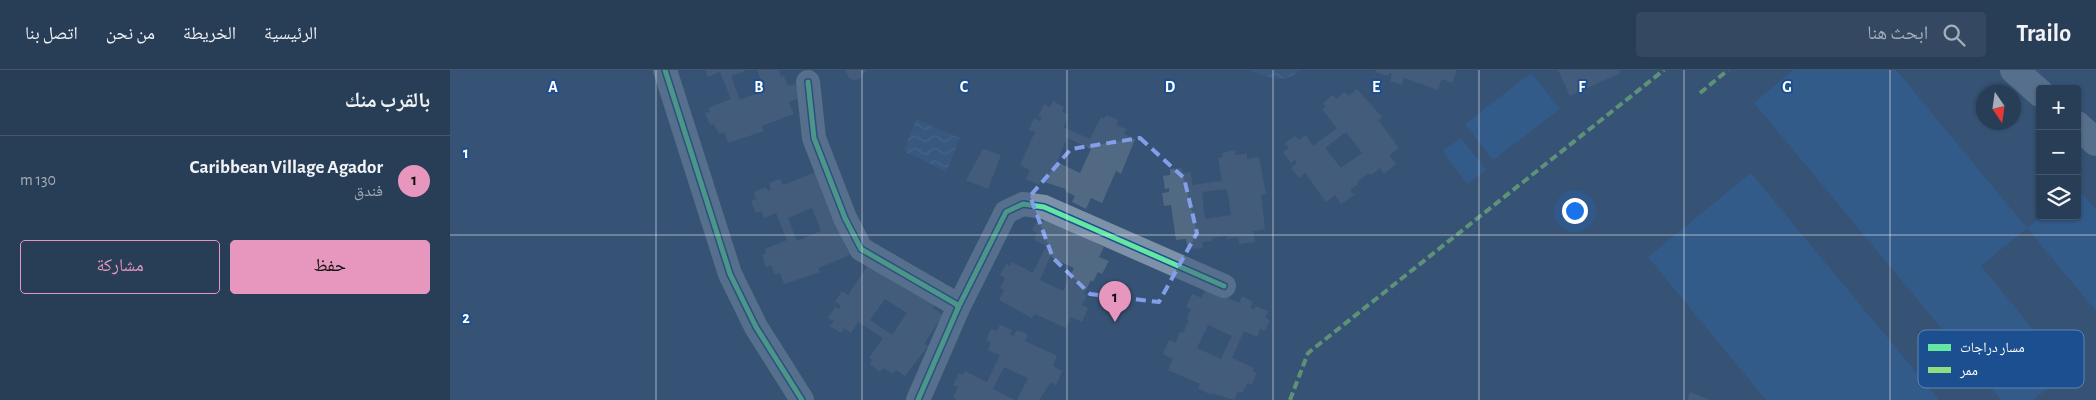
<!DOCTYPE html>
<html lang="ar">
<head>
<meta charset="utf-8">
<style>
	body { margin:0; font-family:"Alegreya Sans","Noto Naskh Arabic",sans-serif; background:#344961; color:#f1f3f6; direction:rtl }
	.controls { position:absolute; right:15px; top:15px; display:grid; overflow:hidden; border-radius:5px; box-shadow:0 1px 4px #0004 }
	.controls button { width:45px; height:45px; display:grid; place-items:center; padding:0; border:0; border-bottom:1px solid #44576d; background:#283e57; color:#f1f3f6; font:25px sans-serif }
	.compass { position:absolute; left:1526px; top:15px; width:45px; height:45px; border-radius:50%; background:#283e57; box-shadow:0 1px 4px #0004; rotate:167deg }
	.you { position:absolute; left:1124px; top:140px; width:18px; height:18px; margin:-12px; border:4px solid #fff; border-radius:50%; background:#1a73e8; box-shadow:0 0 0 8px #1a73e833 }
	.badge { display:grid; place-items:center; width:32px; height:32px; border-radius:50%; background:#e797bd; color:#111; font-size:16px; font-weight:700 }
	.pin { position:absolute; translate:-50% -41px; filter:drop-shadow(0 1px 2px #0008) }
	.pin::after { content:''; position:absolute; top:26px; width:18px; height:15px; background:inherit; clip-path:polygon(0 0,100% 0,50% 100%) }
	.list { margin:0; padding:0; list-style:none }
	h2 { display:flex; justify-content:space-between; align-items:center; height:65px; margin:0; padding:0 20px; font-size:21px }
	h2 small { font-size:16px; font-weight:400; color:#a5aeba }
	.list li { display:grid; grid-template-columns:32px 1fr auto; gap:15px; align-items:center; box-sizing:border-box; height:90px; padding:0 20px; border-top:1px solid #44576d }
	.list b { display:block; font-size:19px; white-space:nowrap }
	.list p { margin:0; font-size:16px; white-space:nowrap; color:#a5aeba }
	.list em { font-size:16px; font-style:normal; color:#a5aeba }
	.actions { display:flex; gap:10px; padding:15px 20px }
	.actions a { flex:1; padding:11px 0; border:1px solid #e797bd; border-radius:5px; text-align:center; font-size:18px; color:#e797bd }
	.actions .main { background:#e797bd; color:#111 }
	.icon { flex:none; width:28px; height:28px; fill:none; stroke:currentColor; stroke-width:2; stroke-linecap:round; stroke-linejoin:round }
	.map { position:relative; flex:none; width:1646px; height:330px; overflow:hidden; direction:ltr }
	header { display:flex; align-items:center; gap:30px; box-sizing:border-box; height:70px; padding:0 25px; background:#283e57; border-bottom:1px solid #44576d }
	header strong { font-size:24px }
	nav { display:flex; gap:28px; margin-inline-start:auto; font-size:18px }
	.search { width:350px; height:45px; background:#344961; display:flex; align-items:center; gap:12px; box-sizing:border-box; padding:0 18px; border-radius:5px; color:#a5aeba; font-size:19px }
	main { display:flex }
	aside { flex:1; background:#283e57 }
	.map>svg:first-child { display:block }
</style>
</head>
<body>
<header>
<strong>Trailo</strong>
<div class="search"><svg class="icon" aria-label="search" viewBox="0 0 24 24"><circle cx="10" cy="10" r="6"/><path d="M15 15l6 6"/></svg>ابحث هنا</div>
<nav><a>الرئيسية</a><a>الخريطة</a><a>من نحن</a><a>اتصل بنا</a></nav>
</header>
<main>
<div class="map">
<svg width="1646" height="330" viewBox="0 0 1646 330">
	<defs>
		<pattern id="water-waves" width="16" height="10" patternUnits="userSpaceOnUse" patternTransform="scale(1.25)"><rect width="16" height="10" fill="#3b618d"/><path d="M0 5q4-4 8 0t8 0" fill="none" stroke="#58799e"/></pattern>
	</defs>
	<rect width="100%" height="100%" fill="#365274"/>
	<g fill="#2f66a5">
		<polygon points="1343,0 1446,0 1577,158 1592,146 1627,146 1627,118 1646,140 1646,241 1577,158 1531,196 1618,302 1583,330 1551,330 1304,33"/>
		<polygon points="1081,3 1110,39 1043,90 1015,54"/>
		<polygon points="1011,68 1036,100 1017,114 993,81"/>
		<polygon points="1301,103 1489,330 1316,330 1198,187"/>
	</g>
	<g fill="url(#water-waves)">
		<path d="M800 0H849C835 16 815 7 800 0Z"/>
		<polygon points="466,49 510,68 496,102 454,81"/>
	</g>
	<g fill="#526984" fill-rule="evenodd">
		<polygon points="255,0 297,0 281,6 290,30 315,20 307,0 329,0 331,7 334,6 338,16 345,14 350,28 339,32 344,44 312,56 314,61 278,73 274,62 269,64 264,54 260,55 255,43 260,42 258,38 281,29 270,2 258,7"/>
		<polygon points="395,0 417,0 410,9 404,10 399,8"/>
		<polygon points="926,0 1007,0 1002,13 992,9 988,20 954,8 952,15 940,11 942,4 939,3 938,6 925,2"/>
		<polygon points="1108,0 1169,0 1170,3 1120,26"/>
		<path d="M907 19 932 47 928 50 949 78 939 85 946 94 934 104 930 98 921 105 919 103 907 112 908 114 900 120 904 125 891 134 885 125 876 132 855 103 849 108 841 98 847 93 845 90 841 93 833 82 839 78 835 73 845 66 849 70 856 65 863 76 887 58 872 39 876 37 873 33 883 25 886 29 895 22 898 26ZM896 62 912 83 891 98 875 78Z"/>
		<path d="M603 31 614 37 612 42 619 45 613 57 640 69 651 47 654 49 656 45 668 50 666 55 676 59 674 64 685 69 671 104 666 101 652 133 641 128 636 139 622 132 625 126 615 121 616 119 591 111 589 115 576 109 580 100 570 95 585 62 579 60 584 48 590 51 592 47 588 46 594 34 600 37ZM617 68 641 79 630 103 607 92Z"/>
		<polygon points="533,79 551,85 538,119 516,110"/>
		<path d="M785 80V85L797 84V89L809 87 816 124 811 125 815 159 803 161 805 172 789 174 788 167 777 169V166L762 168V171L752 172 753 178 738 179 736 169 726 170 721 135 714 136 712 123 719 122V118L715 119 713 106 720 105V99L732 98 733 103 741 102 742 115 772 111 768 88 773 87 772 83ZM777 119 781 145 755 149 752 122Z"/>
		<path d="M366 102 400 185 368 198 370 202 334 214 330 203 325 205 321 195 316 197 312 185 316 183 315 179 337 170 326 143 314 148 311 141 306 143 301 131 306 129 304 122 316 117 318 121 321 120 319 113 330 109 333 115ZM362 138 371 161 347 171 338 148Z"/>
		<path d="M596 145 621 161 654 177 649 187 659 191 652 204 648 202 643 212 641 210 634 224 637 225 632 235 638 238 632 252 621 247 616 258 585 244 582 248 549 230 554 220 550 218 555 208 550 205 556 194 560 196 562 192 583 203 596 176 584 170 587 163 582 160 588 149 593 152ZM600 187 624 198 613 221 590 210Z"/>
		<path d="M418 195 489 229 483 238 493 245 474 274 478 276 455 306 446 300 443 304 433 298 430 302 420 294 422 290 419 288 433 268 408 252 401 263 394 258 391 263 380 256 384 251 378 248 385 237 389 239 391 235 385 232 392 221 398 225ZM435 229 457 243 442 265 420 250Z"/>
		<path d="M756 218 789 233 792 226 803 232 800 238 804 239 806 236 818 241 815 248 820 250 815 261 810 259 807 267 794 261 782 288 804 298 803 301 807 303 802 315 797 313 792 323 788 321 784 330 762 323 761 325 748 318 750 314 718 300 723 289 713 284 719 270 726 273 730 262 733 263 739 250 736 249 741 239 736 237 742 224 752 228ZM758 255 782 266 771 289 747 278Z"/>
		<polygon points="550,255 562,260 560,264 563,266 567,260 578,265 575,271 607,286 603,296 612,301 606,315 601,312 589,330 567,330 578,308 554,297 543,319 565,330 507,330 503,327 508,317 503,315 509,303 513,305 515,301 537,312 550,285 538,280 541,272 536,270 541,259 547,261"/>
		<polygon points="1240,322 1260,330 1237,330"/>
	</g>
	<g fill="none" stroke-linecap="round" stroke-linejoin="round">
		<g stroke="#7d92a8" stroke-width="24">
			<polyline points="215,0 280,204 306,257 352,330"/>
			<polyline points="358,12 364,68 395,148 411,179 506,234 508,238 468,330"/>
			<polyline points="508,238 556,142 573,134 594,137 774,216"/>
		</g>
		<g stroke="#7d92a8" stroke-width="28">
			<polyline points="1564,0 1590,23"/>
			<polyline points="1627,55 1646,72"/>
		</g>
		<g stroke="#8de07e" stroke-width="4" stroke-dasharray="8 4" stroke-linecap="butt">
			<polyline points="1250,23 1278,0"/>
			<polyline points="840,330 858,283 1214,0"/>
		</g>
		<defs>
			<g id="cycleway">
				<polyline points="215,0 280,204 306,257 352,330"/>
				<polyline points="358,12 364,68 395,148 411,179 506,234 508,238 468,330"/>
				<polyline points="508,238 556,142 573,134 594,137 774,216"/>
			</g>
		</defs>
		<use href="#cycleway" stroke="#1b4f8f" stroke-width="8"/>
		<use href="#cycleway" stroke="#66e7a1" stroke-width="5"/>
	</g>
	<path d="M0 0H1646V330H0ZM690 68 734 108 747 163 709 232 640 224 603 188 580 126 621 79Z" fill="#365274" fill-opacity=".55" fill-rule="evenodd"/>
	<path fill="none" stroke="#839eea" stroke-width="4" stroke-dasharray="10 6" stroke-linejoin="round" d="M690 68 734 108 747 163 709 232 640 224 603 188 580 126 621 79Z"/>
	<path fill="none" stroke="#fff" stroke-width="1" stroke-opacity="0.55" d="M206 0V330M412 0V330M617 0V330M823 0V330M1029 0V330M1234 0V330M1440 0V330M0 165H1646"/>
	<rect x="1468" y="260" width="166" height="58" rx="8" fill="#1b4f8f" stroke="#5f84b1" stroke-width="1"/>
	<rect x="1478" y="274" width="23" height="7" fill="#66e7a1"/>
	<rect x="1478" y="297" width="23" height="6" fill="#8de07e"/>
	<g font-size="14" fill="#fff">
		<text x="1510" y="282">مسار دراجات</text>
		<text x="1510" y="305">ممر</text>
	</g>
	<g font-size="16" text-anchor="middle" font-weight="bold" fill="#fff" stroke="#1b4f8f" stroke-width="4" stroke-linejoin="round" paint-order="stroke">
		<text x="103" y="22">A</text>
		<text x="309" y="22">B</text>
		<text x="514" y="22">C</text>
		<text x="720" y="22">D</text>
		<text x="926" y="22">E</text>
		<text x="1132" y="22">F</text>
		<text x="1337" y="22">G</text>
		<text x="16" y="88">1</text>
		<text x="16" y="253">2</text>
	</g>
</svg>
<div class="controls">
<button>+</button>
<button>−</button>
<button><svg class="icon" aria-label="layers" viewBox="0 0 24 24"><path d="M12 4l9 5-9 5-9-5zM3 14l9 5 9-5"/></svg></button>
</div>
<svg class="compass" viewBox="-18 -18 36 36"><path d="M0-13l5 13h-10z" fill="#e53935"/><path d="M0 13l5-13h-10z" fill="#a5aeba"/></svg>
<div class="you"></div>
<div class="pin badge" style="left:665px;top:252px">1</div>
</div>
<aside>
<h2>بالقرب منك<small></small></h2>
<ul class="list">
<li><span class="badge">1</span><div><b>Caribbean Village Agador</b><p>فندق</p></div><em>130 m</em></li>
</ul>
<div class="actions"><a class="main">حفظ</a><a>مشاركة</a></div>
</aside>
</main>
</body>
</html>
